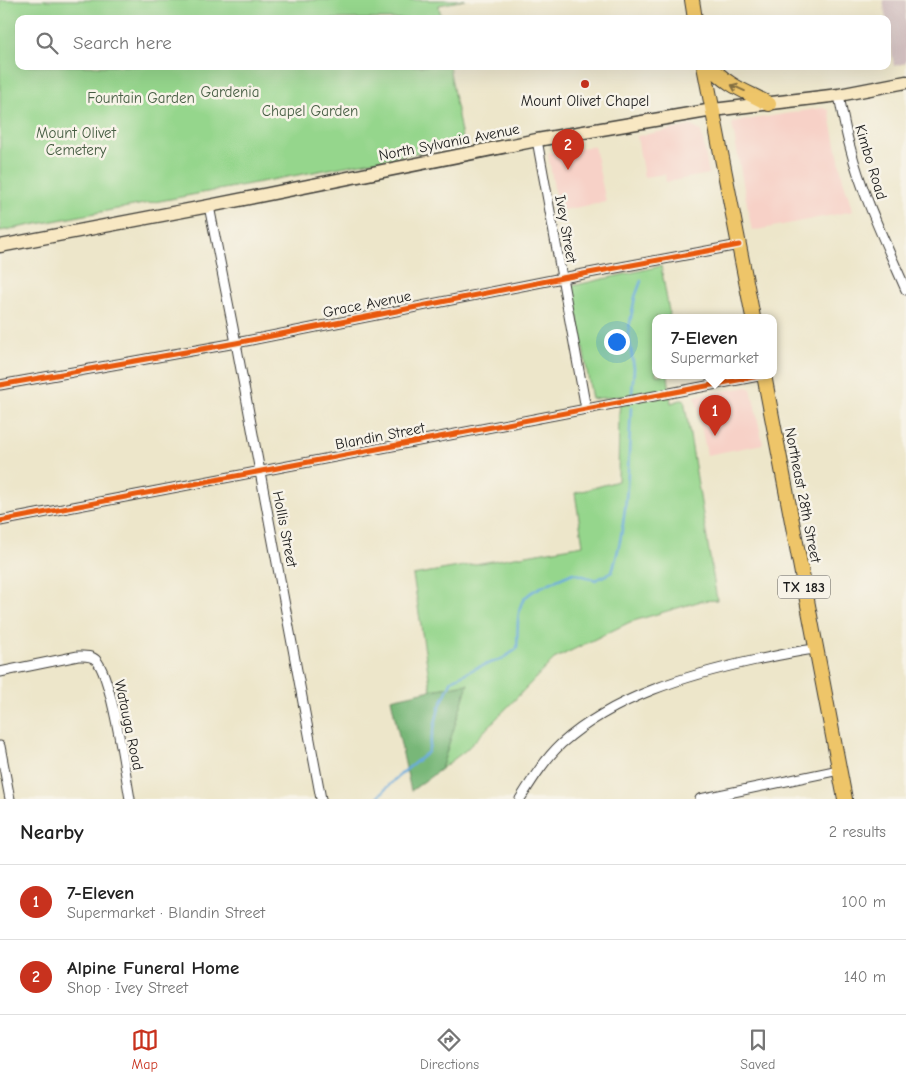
<!DOCTYPE html>
<html lang="en">
<head>
<meta charset="utf-8">
<style>
	body { margin:0; font-family:"Comic Neue",sans-serif; background:#f6f6f6; color:#222 }
	.you { position:absolute; left:616px; top:341px; width:18px; height:18px; margin:-12px; border:4px solid #fff; border-radius:50%; background:#1a73e8; box-shadow:0 0 0 8px #1a73e833 }
	.badge { display:grid; place-items:center; width:32px; height:32px; border-radius:50%; background:#c8321e; color:#fff; font-size:16px; font-weight:700 }
	.pin { position:absolute; translate:-50% -41px; filter:drop-shadow(0 1px 2px #0008) }
	.pin::after { content:''; position:absolute; top:26px; width:18px; height:15px; background:inherit; clip-path:polygon(0 0,100% 0,50% 100%) }
	.popup { position:absolute; left:652px; top:314px; width:125px; height:65px; box-sizing:border-box; display:grid; place-content:center; border-radius:10px; background:#fff; filter:drop-shadow(0 1px 4px #0005); font-size:16px; white-space:nowrap; color:#767676 }
	.popup b { font-size:19px; color:#222 }
	.popup::after { content:''; position:absolute; left:50%; top:100%; margin-left:-10px; border:10px solid transparent; border-top-color:#fff }
	.list { margin:0; padding:0; list-style:none }
	h2 { display:flex; justify-content:space-between; align-items:center; height:65px; margin:0; padding:0 20px; font-size:21px }
	h2 small { font-size:16px; font-weight:400; color:#767676 }
	.list li { display:grid; grid-template-columns:32px 1fr auto; gap:15px; align-items:center; box-sizing:border-box; height:75px; padding:0 20px; border-top:1px solid #e0e0e0 }
	.list b { display:block; font-size:19px; white-space:nowrap }
	.list p { margin:0; font-size:16px; white-space:nowrap; color:#767676 }
	.list em { font-size:16px; font-style:normal; color:#767676 }
	.icon { flex:none; width:28px; height:28px; fill:none; stroke:currentColor; stroke-width:2; stroke-linecap:round; stroke-linejoin:round }
	.map { position:relative; flex:none; width:906px; height:799px; overflow:hidden }
	.search { position:absolute; background:#fff; box-shadow:0 5px 20px #0002; left:15px; right:15px; top:15px; height:55px; display:flex; align-items:center; gap:12px; box-sizing:border-box; padding:0 18px; border-radius:10px; color:#767676; font-size:19px }
	.sheet { height:215px; background:#fff }
	nav { display:flex; justify-content:space-around; align-items:center; box-sizing:border-box; height:70px; border-top:1px solid #e0e0e0; background:#fff; font-size:14px; color:#767676 }
	nav a { display:grid; justify-items:center; gap:2px }
	nav .on { color:#c8321e }
	.map>svg:first-child { display:block }
</style>
</head>
<body>
<div class="map">
<svg width="906" height="799" viewBox="0 0 906 799">
	<rect width="100%" height="100%" fill="#f7f3e8"/>
	<filter id="ink" filterUnits="userSpaceOnUse"><feTurbulence type="fractalNoise" baseFrequency=".02" numOctaves="2"/><feDisplacementMap in="SourceGraphic" scale="10" xChannelSelector="R" yChannelSelector="G"/><feConvolveMatrix kernelMatrix="1 2 1 2 8 2 1 2 1" color-interpolation-filters="sRGB"/></filter>
	<filter id="wash" filterUnits="userSpaceOnUse"><feTurbulence type="fractalNoise" baseFrequency=".0096" numOctaves="4" result="noise"/><feDisplacementMap in="SourceGraphic" scale="20" xChannelSelector="R" yChannelSelector="G"/><feGaussianBlur stdDeviation="1.12" result="paint"/><feColorMatrix in="noise" values="0 0 0 0 0 0 0 0 0 0 0 0 0 0 0 0 0 1.4 0 .05"/><feComposite in="paint" operator="in"/></filter>
	<g filter="url(#wash)">
		<rect width="100%" height="100%" fill="#ede6ca"/>
		<g fill="#f7d1c7">
			<polygon points="822,108 829,110 843,180 853,211 752,231 732,124 734,122"/>
			<polygon points="691,126 701,131 709,174 666,182 665,174 644,177 637,136"/>
			<polygon points="594,146 606,202 558,211 548,153"/>
			<polygon points="747,387 751,389 763,444 707,455 695,396"/>
		</g>
		<polygon fill="#d2bfc0" points="883,0 906,0 906,63 894,66 887,19 886,19"/>
		<g fill="#95d68c" stroke="#587954">
			<polygon points="0,0 465,0 439,5 441,19 19,19 19,66 449,66 463,144 0,231"/>
			<polygon points="661,266 670,317 656,317 656,375 668,375 671,403 684,399 717,600 701,601 630,622 554,659 466,750 441,769 467,684 431,690 413,575 583,545 575,493 618,481 619,413 621,396 592,399 572,286"/>
		</g>
		<polygon fill="#78b778" stroke="#4a6a4a" points="468,684 441,769 411,791 391,699 431,690"/>
		<g fill="none" stroke-linecap="round" stroke-linejoin="round">
			<g stroke="#69abdd" stroke-width="2.5">
				<polyline points="632,393 634,368 628,333 635,297 641,281"/>
				<path d="M376 799 395 779 428 752 439 708 452 680 476 668 502 659 517 649C518 636 516 609 524 599 533 588 560 579 573 573L596 580 612 572C629 520 628 462 631 408"/>
			</g>
		</g>
	</g>
	<g filter="url(#ink)">
		<g fill="none" stroke-linecap="round" stroke-linejoin="round">
			<defs>
				<g id="minor">
					<path d="M839 95C842 112 845 130 850 147 863 197 886 244 906 290"/>
					<polyline points="537,140 586,409"/>
					<polyline points="209,206 236,343 321,799"/>
					<polyline points="0,385 236,343 562,278 739,245"/>
					<polyline points="0,521 764,375"/>
					<path d="M0 672 78 656C84 656 91 655 96 660 112 677 125 772 130 799"/>
					<polyline points="0,746 10,799"/>
					<path d="M520 799C532 780 545 759 561 744 615 696 687 675 756 660 776 656 796 651 816 649"/>
					<polyline points="700,799 839,770"/>
				</g>
				<polyline id="secondary" points="0,246 209,206 537,140 713,110 839,95 906,82"/>
				<g id="primary">
					<polyline points="692,0 695,19"/>
					<polyline points="704,66 753,317"/>
					<path d="M711 66C727 86 748 92 769 104"/>
					<polyline points="764,375 845,799"/>
				</g>
			</defs>
			<use href="#minor" stroke="#3b3a36" stroke-width="11"/>
			<use href="#secondary" stroke="#3b3a36" stroke-width="15"/>
			<use href="#primary" stroke="#3b3a36" stroke-width="16"/>
			<use href="#minor" stroke="#fff" stroke-width="9"/>
			<use href="#secondary" stroke="#f8e8c3" stroke-width="12"/>
			<use href="#primary" stroke="#eec569" stroke-width="14"/>
			<defs>
				<g id="cycleway">
					<polyline points="0,385 236,343 562,278 739,245"/>
					<polyline points="0,521 764,375"/>
				</g>
			</defs>
			<use href="#cycleway" stroke="#f7f3e8" stroke-width="8"/>
			<use href="#cycleway" stroke="#e8590c" stroke-width="5"/>
		</g>
		<defs><path id="oneway-shaft" d="M-6 0H5M1.5-3L5.5 0L1.5 3" fill="none" stroke-width="1.6" stroke-linecap="round" stroke-linejoin="round" transform="scale(1.25)"/></defs>
		<use stroke="#857042" href="#oneway-shaft" transform="translate(738 88) rotate(-156)"/>
	</g>
	<circle fill="#c8321e" stroke="#f7f3e8" stroke-width="2" cx="585" cy="84" r="5"/>
	<g text-anchor="middle" stroke-width="5" stroke-linejoin="round" paint-order="stroke">
		<rect fill="#f7f3e8" stroke="#5e5c59" stroke-width="1" x="778" y="575.5" width="52" height="23" rx="4"/>
		<g font-size="14" font-weight="bold" fill="#1c1c1c">
			<text x="804" y="592">TX 183</text>
		</g>
		<g font-size="15" fill="#465d43" stroke="#f7f3e8">
			<text x="230" y="97">Gardenia</text>
			<text x="141" y="103">Fountain Garden</text>
			<text x="310" y="116">Chapel Garden</text>
			<text x="76" y="138">Mount Olivet<tspan x="76" dy="17">Cemetery</tspan></text>
		</g>
		<g font-size="15" fill="#1c1c1c" stroke="#f7f3e8">
			<text x="585" y="106">Mount Olivet Chapel</text>
		</g>
		<g font-size="15" fill="#1c1c1c" stroke="#f7f3e8">
			<text transform="translate(449 142) rotate(-11)" y="5">North Sylvania Avenue</text>
			<text transform="translate(871 162) rotate(73)" y="5">Kimbo Road</text>
			<text transform="translate(566 229) rotate(80)" y="5">Ivey Street</text>
			<text transform="translate(367 304) rotate(-11)" y="5">Grace Avenue</text>
			<text transform="translate(380 436) rotate(-11)" y="5">Blandin Street</text>
			<text transform="translate(803 495) rotate(79)" y="5">Northeast 28th Street</text>
			<text transform="translate(285 529) rotate(79)" y="5">Hollis Street</text>
			<text transform="translate(129 725) rotate(78)" y="5">Watauga Road</text>
		</g>
	</g>
</svg>
<div class="you"></div>
<div class="pin badge" style="left:715px;top:436px">1</div>
<div class="popup"><b>7-Eleven</b>Supermarket</div>
<div class="pin badge" style="left:568px;top:170px">2</div>
<div class="search"><svg class="icon" aria-label="search" viewBox="0 0 24 24"><circle cx="10" cy="10" r="6"/><path d="M15 15l6 6"/></svg>Search here</div>
</div>
<section class="sheet">
<h2>Nearby<small>2 results</small></h2>
<ul class="list">
<li><span class="badge">1</span><div><b>7-Eleven</b><p>Supermarket · Blandin Street</p></div><em>100 m</em></li>
<li><span class="badge">2</span><div><b>Alpine Funeral Home</b><p>Shop · Ivey Street</p></div><em>140 m</em></li>
</ul>
</section>
<nav>
<a class="on"><svg class="icon" aria-label="map" viewBox="0 0 24 24"><path d="M3 6l6-2 6 2 6-2v14l-6 2-6-2-6 2zM9 4v14M15 6v14"/></svg>Map</a>
<a><svg class="icon" aria-label="directions" viewBox="0 0 24 24"><path d="M12 3l9 9-9 9-9-9zM9 14v-3h6M13 9l2 2-2 2"/></svg>Directions</a>
<a><svg class="icon" aria-label="saved" viewBox="0 0 24 24"><path d="M7 4h10v16l-5-4-5 4z"/></svg>Saved</a>
</nav>
</body>
</html>
